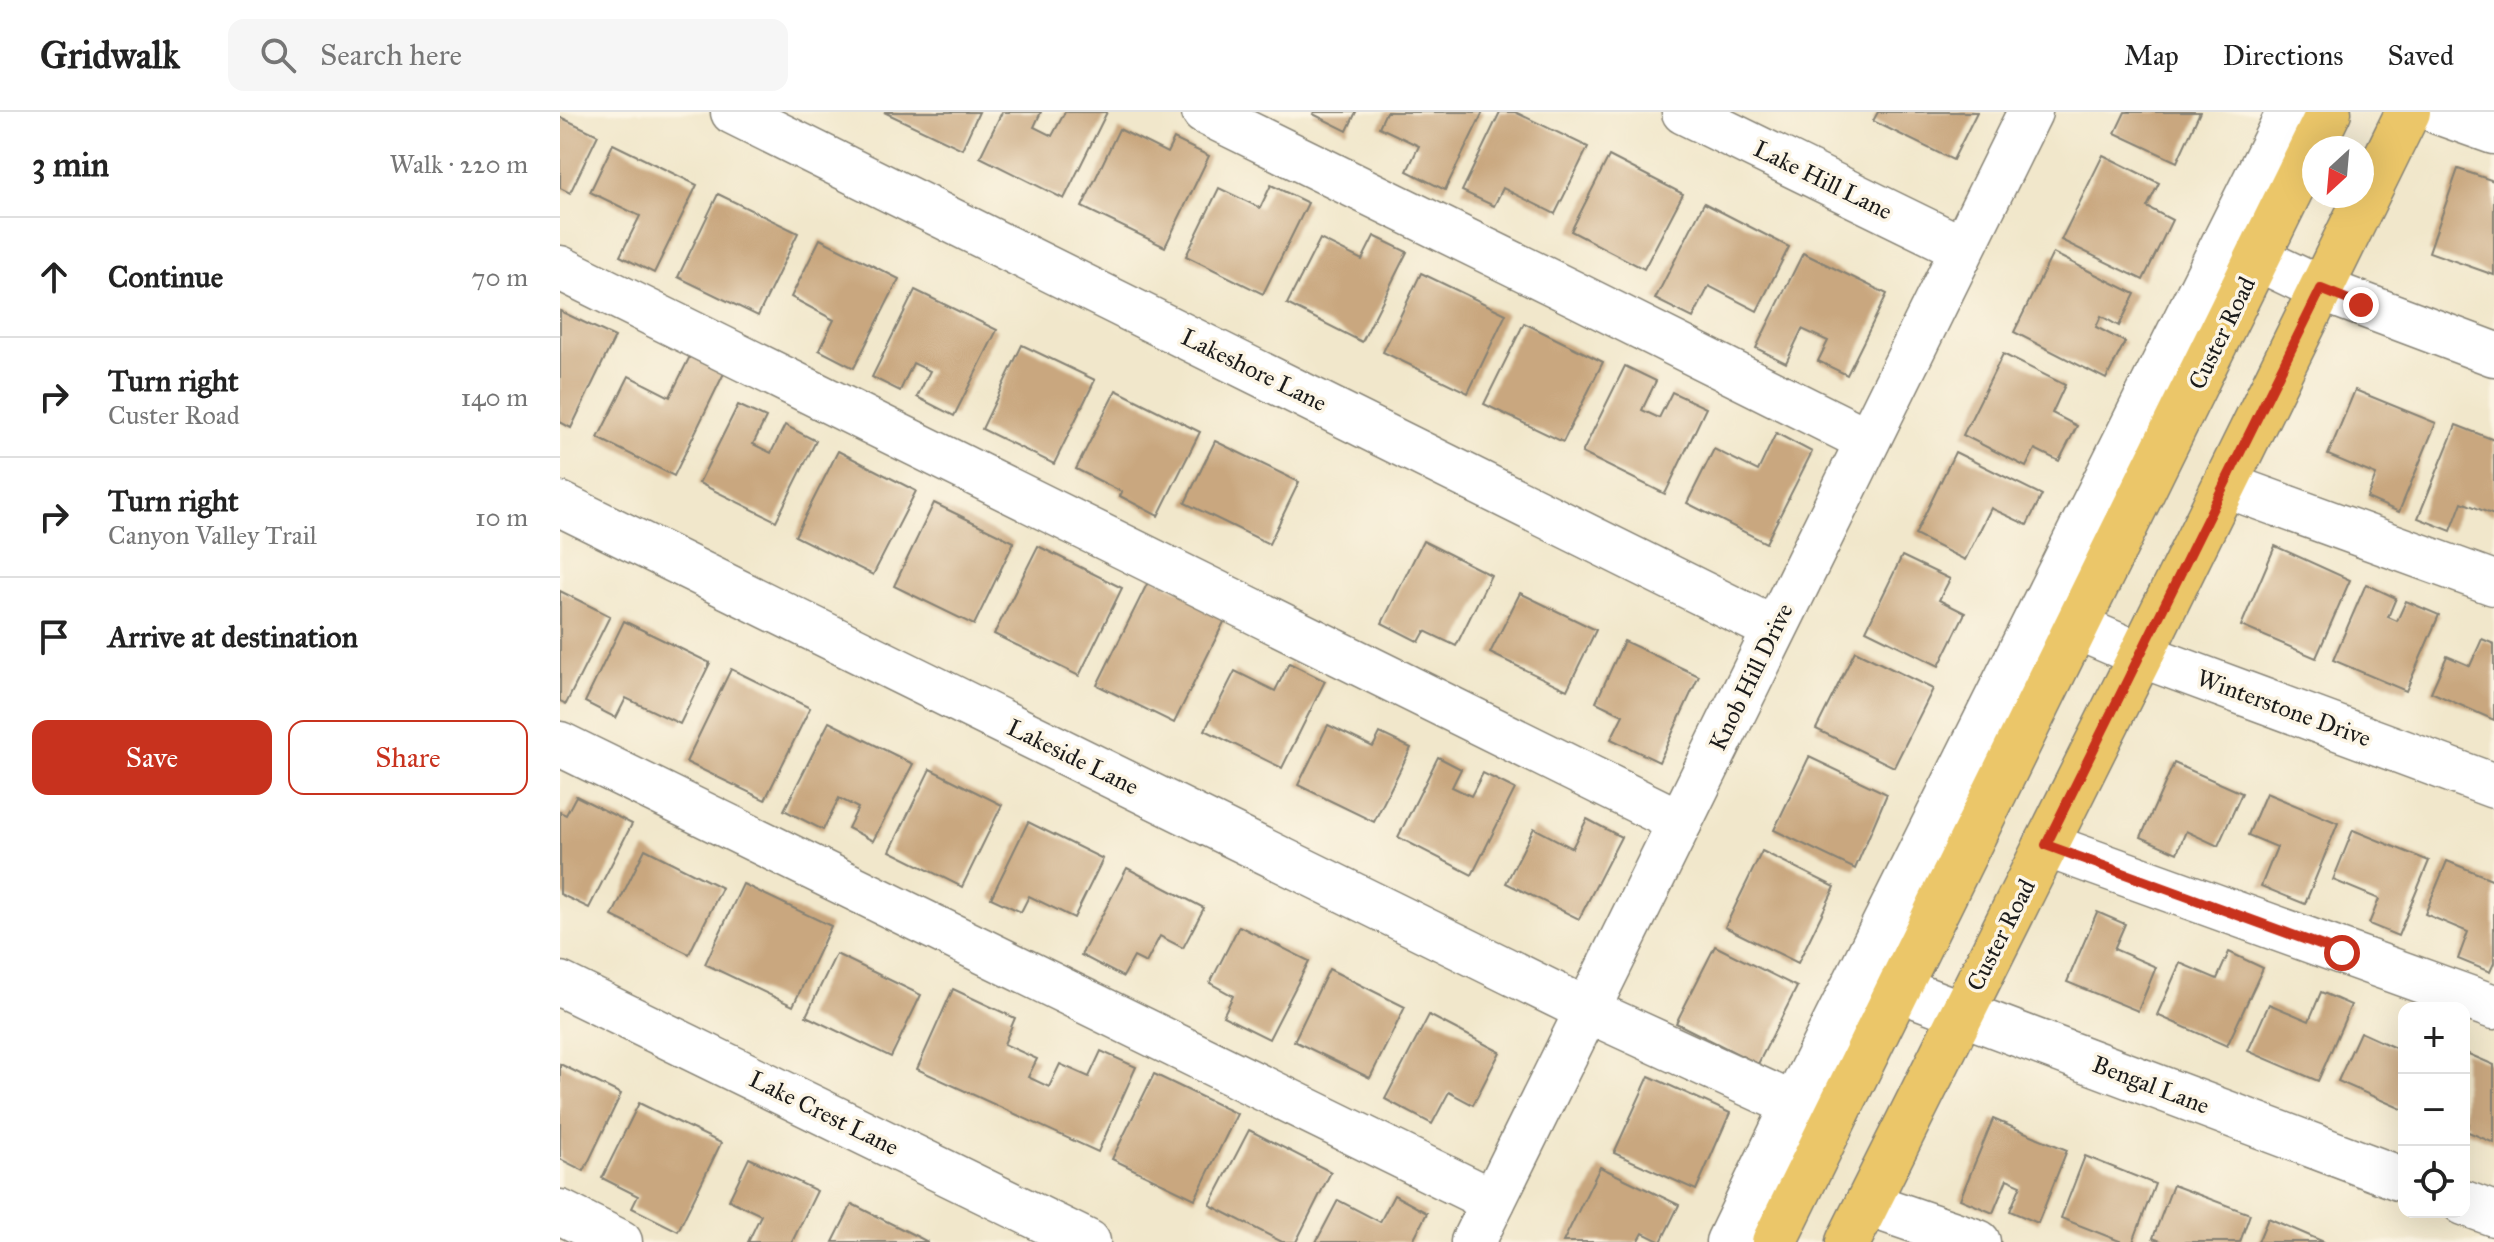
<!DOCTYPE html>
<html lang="en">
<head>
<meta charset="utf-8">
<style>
	body { margin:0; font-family:"IM FELL Great Primer",serif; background:#f6f6f6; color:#222 }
	.controls { position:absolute; right:24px; bottom:24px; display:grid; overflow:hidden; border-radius:16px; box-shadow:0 8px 32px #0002 }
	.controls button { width:72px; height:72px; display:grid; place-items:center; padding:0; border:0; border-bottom:2px solid #e0e0e0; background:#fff; color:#222; font:40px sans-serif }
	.compass { position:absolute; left:1742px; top:24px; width:72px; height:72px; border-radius:50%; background:#fff; box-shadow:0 8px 32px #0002; rotate:206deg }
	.stop { position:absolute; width:24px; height:24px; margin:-18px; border:6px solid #c8321e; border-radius:50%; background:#fff }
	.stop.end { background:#c8321e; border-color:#fff; box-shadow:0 2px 8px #0008 }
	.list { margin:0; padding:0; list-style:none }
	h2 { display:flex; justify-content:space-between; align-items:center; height:104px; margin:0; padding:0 32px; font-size:34px }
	h2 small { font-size:26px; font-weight:400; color:#767676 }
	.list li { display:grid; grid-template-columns:52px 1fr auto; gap:24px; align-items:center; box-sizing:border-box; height:120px; padding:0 32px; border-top:2px solid #e0e0e0 }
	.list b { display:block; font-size:30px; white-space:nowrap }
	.list p { margin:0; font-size:26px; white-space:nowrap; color:#767676 }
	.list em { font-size:26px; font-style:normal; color:#767676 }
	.actions { display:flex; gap:16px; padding:24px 32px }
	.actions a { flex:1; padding:18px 0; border:2px solid #c8321e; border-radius:16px; text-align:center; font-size:28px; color:#c8321e }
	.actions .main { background:#c8321e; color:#fff }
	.icon { flex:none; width:44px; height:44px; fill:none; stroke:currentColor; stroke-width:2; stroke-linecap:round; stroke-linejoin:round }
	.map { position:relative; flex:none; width:1934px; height:1130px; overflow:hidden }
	header { display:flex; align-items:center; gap:48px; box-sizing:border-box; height:112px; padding:0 40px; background:#fff; border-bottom:2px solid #e0e0e0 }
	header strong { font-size:38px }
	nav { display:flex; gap:44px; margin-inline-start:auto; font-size:28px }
	.search { width:560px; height:72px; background:#f6f6f6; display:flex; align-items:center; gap:20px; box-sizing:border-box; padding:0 28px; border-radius:16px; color:#767676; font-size:30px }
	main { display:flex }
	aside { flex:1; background:#fff }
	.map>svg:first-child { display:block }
</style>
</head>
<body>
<header>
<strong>Gridwalk</strong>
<div class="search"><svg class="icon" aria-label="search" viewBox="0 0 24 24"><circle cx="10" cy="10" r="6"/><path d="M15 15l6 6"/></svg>Search here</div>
<nav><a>Map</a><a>Directions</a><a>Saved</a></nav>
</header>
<main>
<aside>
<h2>3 min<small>Walk · 220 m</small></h2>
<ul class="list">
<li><svg class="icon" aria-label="ahead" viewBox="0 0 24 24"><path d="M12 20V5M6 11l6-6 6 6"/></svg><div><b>Continue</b></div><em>70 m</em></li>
<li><svg class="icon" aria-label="right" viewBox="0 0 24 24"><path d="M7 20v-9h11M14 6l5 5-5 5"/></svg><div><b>Turn right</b><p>Custer Road</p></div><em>140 m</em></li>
<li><svg class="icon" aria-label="right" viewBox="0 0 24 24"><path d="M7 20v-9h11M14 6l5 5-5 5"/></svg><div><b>Turn right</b><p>Canyon Valley Trail</p></div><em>10 m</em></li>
<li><svg class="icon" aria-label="arrive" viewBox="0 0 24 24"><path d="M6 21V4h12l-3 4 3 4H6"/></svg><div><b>Arrive at destination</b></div></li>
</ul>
<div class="actions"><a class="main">Save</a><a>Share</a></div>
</aside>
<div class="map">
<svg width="1934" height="1130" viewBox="0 0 1934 1130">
	<rect width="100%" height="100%" fill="#fcf5e5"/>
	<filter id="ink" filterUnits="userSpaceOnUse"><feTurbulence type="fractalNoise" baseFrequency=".0125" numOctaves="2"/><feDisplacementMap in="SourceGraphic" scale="16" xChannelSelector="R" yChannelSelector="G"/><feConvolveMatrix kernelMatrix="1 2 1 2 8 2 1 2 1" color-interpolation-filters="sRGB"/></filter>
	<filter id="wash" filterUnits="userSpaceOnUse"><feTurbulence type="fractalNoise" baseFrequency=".006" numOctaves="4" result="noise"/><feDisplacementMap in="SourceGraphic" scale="32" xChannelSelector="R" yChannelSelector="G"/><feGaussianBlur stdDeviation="1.8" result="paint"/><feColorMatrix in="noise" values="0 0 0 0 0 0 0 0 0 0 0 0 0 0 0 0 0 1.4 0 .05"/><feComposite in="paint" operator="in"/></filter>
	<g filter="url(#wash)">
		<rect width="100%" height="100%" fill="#f1e7cb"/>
		<g id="blocks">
			<g fill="#c9a77f">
				<polygon points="324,0 419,0 402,37"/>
				<polygon points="442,0 481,0 474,15 492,24 505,0 547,0 504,87 420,45"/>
				<polygon points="754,0 796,0 787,19 753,2"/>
				<polygon points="826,0 923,0 885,78 847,59 859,34 819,15"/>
				<polygon points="940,0 955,0 1028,35 995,102 943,76 934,94 902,79"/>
				<polygon points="1318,0 1417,0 1393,48 1313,9"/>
				<polygon points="1565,0 1640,0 1617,50 1555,21"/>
				<polygon points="0,5 38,23 10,81 0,76"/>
				<polygon points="559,17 607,41 614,27 649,44 605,135 522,95"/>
				<polygon points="53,32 137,73 94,161 60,144 80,104 30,80"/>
				<polygon points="1543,43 1599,71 1587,95 1612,108 1583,168 1501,128"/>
				<polygon points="1049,44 1123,82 1084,157 1011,119"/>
				<polygon points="1898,57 1934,69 1934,163 1869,140"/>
				<polygon points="711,73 748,91 703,182 626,144 659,76 700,96"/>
				<polygon points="158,82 238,121 198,204 118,165"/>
				<polygon points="1144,91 1229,135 1197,199 1149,174 1133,206 1095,187"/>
				<polygon points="814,124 847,140 802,230 727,192 760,127 802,148"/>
				<polygon points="260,127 339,167 294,256 259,238 274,208 231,185"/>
				<polygon points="1243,141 1327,182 1287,263 1258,249 1268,229 1242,217 1226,251 1196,236"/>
				<polygon points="1493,141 1575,182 1559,214 1541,204 1536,215 1565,230 1546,267 1454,220"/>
				<polygon points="861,161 946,202 908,281 823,240"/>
				<polygon points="355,178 437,218 394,304 357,285 370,259 353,251 340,279 312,265"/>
				<polygon points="0,199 55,225 11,316 0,310"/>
				<polygon points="964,211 1043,250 1003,330 924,292"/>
				<polygon points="462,233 535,268 494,352 422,317"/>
				<polygon points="133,238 167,255 114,364 38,326 69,264 110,285"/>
				<polygon points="1443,242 1505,273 1492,301 1517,314 1499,349 1475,337 1466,355 1403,323"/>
				<polygon points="1065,254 1096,269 1082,298 1099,306 1112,280 1146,296 1105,382 1022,341"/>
				<polygon points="556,278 640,320 598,404 560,384 562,380 516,357"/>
				<polygon points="1795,278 1876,311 1839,400 1807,386 1816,363 1768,343"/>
				<polygon points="178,293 206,306 193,332 211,341 225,313 256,329 216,409 139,371"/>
				<polygon points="1896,313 1934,328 1934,403 1902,390 1891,419 1858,406"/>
				<polygon points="1216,321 1252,340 1206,431 1127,391 1154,337 1198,359"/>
				<polygon points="655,329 739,370 709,432 625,391"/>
				<polygon points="278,339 356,379 313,463 235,424"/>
				<polygon points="1395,340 1482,383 1467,413 1431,396 1405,448 1355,423"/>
				<polygon points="374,391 454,430 414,513 334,474"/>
				<polygon points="863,429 931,463 896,534 865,519 859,530 822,511"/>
				<polygon points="478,434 562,476 519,564 434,522"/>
				<polygon points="1715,434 1790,468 1756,546 1681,514"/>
				<polygon points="1342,444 1390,467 1379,488 1405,501 1379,554 1306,518"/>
				<polygon points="591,464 668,502 614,611 537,573"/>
				<polygon points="1806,472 1836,486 1828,505 1837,509 1846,489 1879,503 1846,579 1773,548"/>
				<polygon points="0,479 50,504 6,592 0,589"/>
				<polygon points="960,481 1036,518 1007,578 930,541"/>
				<polygon points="64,509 150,551 120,612 66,586 56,606 25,590"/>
				<polygon points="1922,527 1934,532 1934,608 1871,580 1887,544 1910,554"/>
				<polygon points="1064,529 1139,564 1099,650 1051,627 1063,603 1036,590"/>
				<polygon points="1295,539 1373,577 1334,655 1256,617"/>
				<polygon points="729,551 765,569 722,656 645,618 675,559 715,579"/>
				<polygon points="171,557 250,596 205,688 126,650"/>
				<polygon points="269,610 353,652 313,729 288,716 298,696 279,686 263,718 224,698"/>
				<polygon points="768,613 813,635 820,621 851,636 814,710 738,673"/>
				<polygon points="878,645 901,657 892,675 911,684 923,661 955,677 912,763 838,725"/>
				<polygon points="1249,645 1327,682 1295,757 1214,718"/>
				<polygon points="1614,651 1682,681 1658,734 1626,719 1617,741 1581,725"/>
				<polygon points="370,657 442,693 402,775 330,739"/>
				<polygon points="1706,681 1778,711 1745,792 1701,774 1717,735 1688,723"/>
				<polygon points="16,684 72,712 29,796 0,782 0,700 6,703"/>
				<polygon points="1027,707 1061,725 1019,807 946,771 974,716 1012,736"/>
				<polygon points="468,710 543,747 514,806 469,784 461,800 431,786"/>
				<polygon points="1793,718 1869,749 1838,824 1809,812 1819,787 1773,768"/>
				<polygon points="85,737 162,776 129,842 52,804"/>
				<polygon points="1202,739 1275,775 1238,851 1165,815"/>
				<polygon points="1887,749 1934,768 1934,851 1930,860 1898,847 1908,820 1865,802"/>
				<polygon points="567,756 644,796 623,836 600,824 586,851 574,845 563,865 521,843"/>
				<polygon points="183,772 271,814 233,894 145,852"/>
				<polygon points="1537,800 1565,812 1554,837 1596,855 1578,899 1507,870"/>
				<polygon points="679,814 749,849 709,927 663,904 673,884 650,871"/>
				<polygon points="1155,834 1237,875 1198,952 1116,911"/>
				<polygon points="1669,840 1703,856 1667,934 1597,903 1620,851 1657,867"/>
				<polygon points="276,842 361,883 331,945 246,904"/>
				<polygon points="769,857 845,895 810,966 734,929"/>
				<polygon points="393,877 455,906 444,932 477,947 468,965 489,975 500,952 529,965 541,939 576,955 538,1040 357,957"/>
				<polygon points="1761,880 1791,893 1758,969 1688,939 1709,892 1749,909"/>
				<polygon points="869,903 940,940 913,993 889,980 872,1012 825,987"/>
				<polygon points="1800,920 1844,940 1844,998 1778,969"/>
				<polygon points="1904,940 1934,953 1934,1031 1906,1019 1909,1012 1904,1010"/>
				<polygon points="0,952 61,982 24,1059 0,1047"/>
				<polygon points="594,962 677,1002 635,1087 552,1047"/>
				<polygon points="1089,964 1170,1001 1136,1078 1054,1041"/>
				<polygon points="79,991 161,1031 118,1119 72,1096 78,1084 42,1066"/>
				<polygon points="1433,1007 1507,1038 1478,1111 1450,1099 1461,1073 1447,1067 1433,1101 1400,1087"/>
				<polygon points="689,1018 771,1060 736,1130 722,1130 650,1093"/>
				<polygon points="1525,1044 1595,1072 1573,1130 1562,1130 1501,1106"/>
				<polygon points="189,1046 257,1079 232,1130 188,1130 201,1103 169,1088"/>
				<polygon points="1040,1055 1119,1093 1101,1130 1083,1121 1078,1130 1003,1130"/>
				<polygon points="1613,1073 1690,1102 1680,1130 1603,1130 1593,1126"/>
				<polygon points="834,1083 867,1101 852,1130 756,1130 778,1088 820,1110"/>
				<polygon points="292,1092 368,1130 273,1130"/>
				<polygon points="1708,1106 1764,1130 1698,1130"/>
			</g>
		</g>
	</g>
	<g filter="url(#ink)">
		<use href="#blocks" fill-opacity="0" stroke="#868274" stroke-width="2"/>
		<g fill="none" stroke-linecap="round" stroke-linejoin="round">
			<defs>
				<g id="minor">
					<polyline points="173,0 1214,517"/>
					<polyline points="644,0 1017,183 1307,328"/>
					<polyline points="1124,0 1402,136"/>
					<polyline points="1878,0 1934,20"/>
					<polyline points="1698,147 1761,177 1934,242"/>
					<polyline points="0,156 1120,710"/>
					<polyline points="1665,373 1934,471"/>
					<polyline points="0,392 1027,898 1234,993"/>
					<polyline points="1516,515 1581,543 1934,674"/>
					<polyline points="0,632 933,1089"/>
					<polyline points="1486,733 1934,895"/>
					<polyline points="0,872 528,1130"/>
					<polyline points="1338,877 1844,1068"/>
					<polyline points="1904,1091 1934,1102"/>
					<polyline points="1307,1092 1418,1130"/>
					<polyline points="0,1100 60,1130"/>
					<polyline points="913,1130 1470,0"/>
					<polyline points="1168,1130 1234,993 1729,0"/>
				</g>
				<g id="major">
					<polyline points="1214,1130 1769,0"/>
					<polyline points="1288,1130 1581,543 1848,0"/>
				</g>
			</defs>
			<use href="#minor" stroke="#868274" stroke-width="47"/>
			<use href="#major" stroke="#868274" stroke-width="47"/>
			<use href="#minor" stroke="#fff" stroke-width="44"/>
			<use href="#major" stroke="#ebc669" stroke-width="44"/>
		</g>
	</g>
	<g fill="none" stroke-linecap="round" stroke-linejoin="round" filter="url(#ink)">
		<polyline stroke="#c8321e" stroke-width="10" points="1782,841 1486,733 1761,177 1801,193"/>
	</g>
	<g text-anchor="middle" stroke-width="7" stroke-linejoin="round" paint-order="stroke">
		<g font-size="24" fill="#1c1c1c" stroke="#fcf5e5">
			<text transform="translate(1263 68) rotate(26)" y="8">Lake Hill Lane</text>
			<text transform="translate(1662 221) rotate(-64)" y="8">Custer Road</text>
			<text transform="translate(694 258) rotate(26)" y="8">Lakeshore Lane</text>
			<text transform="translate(1191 565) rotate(-64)" y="8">Knob Hill Drive</text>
			<text transform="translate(1724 596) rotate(20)" y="8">Winterstone Drive</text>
			<text transform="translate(513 645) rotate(26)" y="8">Lakeside Lane</text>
			<text transform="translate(1441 823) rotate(-63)" y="8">Custer Road</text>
			<text transform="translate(1591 973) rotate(21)" y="8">Bengal Lane</text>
			<text transform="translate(264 1001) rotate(26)" y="8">Lake Crest Lane</text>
		</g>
	</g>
</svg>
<div class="controls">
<button>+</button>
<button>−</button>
<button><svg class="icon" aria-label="locate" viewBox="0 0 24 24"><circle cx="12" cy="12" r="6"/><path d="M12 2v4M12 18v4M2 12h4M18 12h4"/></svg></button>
</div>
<svg class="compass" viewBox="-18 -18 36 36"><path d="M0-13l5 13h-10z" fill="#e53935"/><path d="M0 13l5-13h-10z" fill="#767676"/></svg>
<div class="stop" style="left:1782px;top:841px"></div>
<div class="stop end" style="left:1801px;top:193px"></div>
</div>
</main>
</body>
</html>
